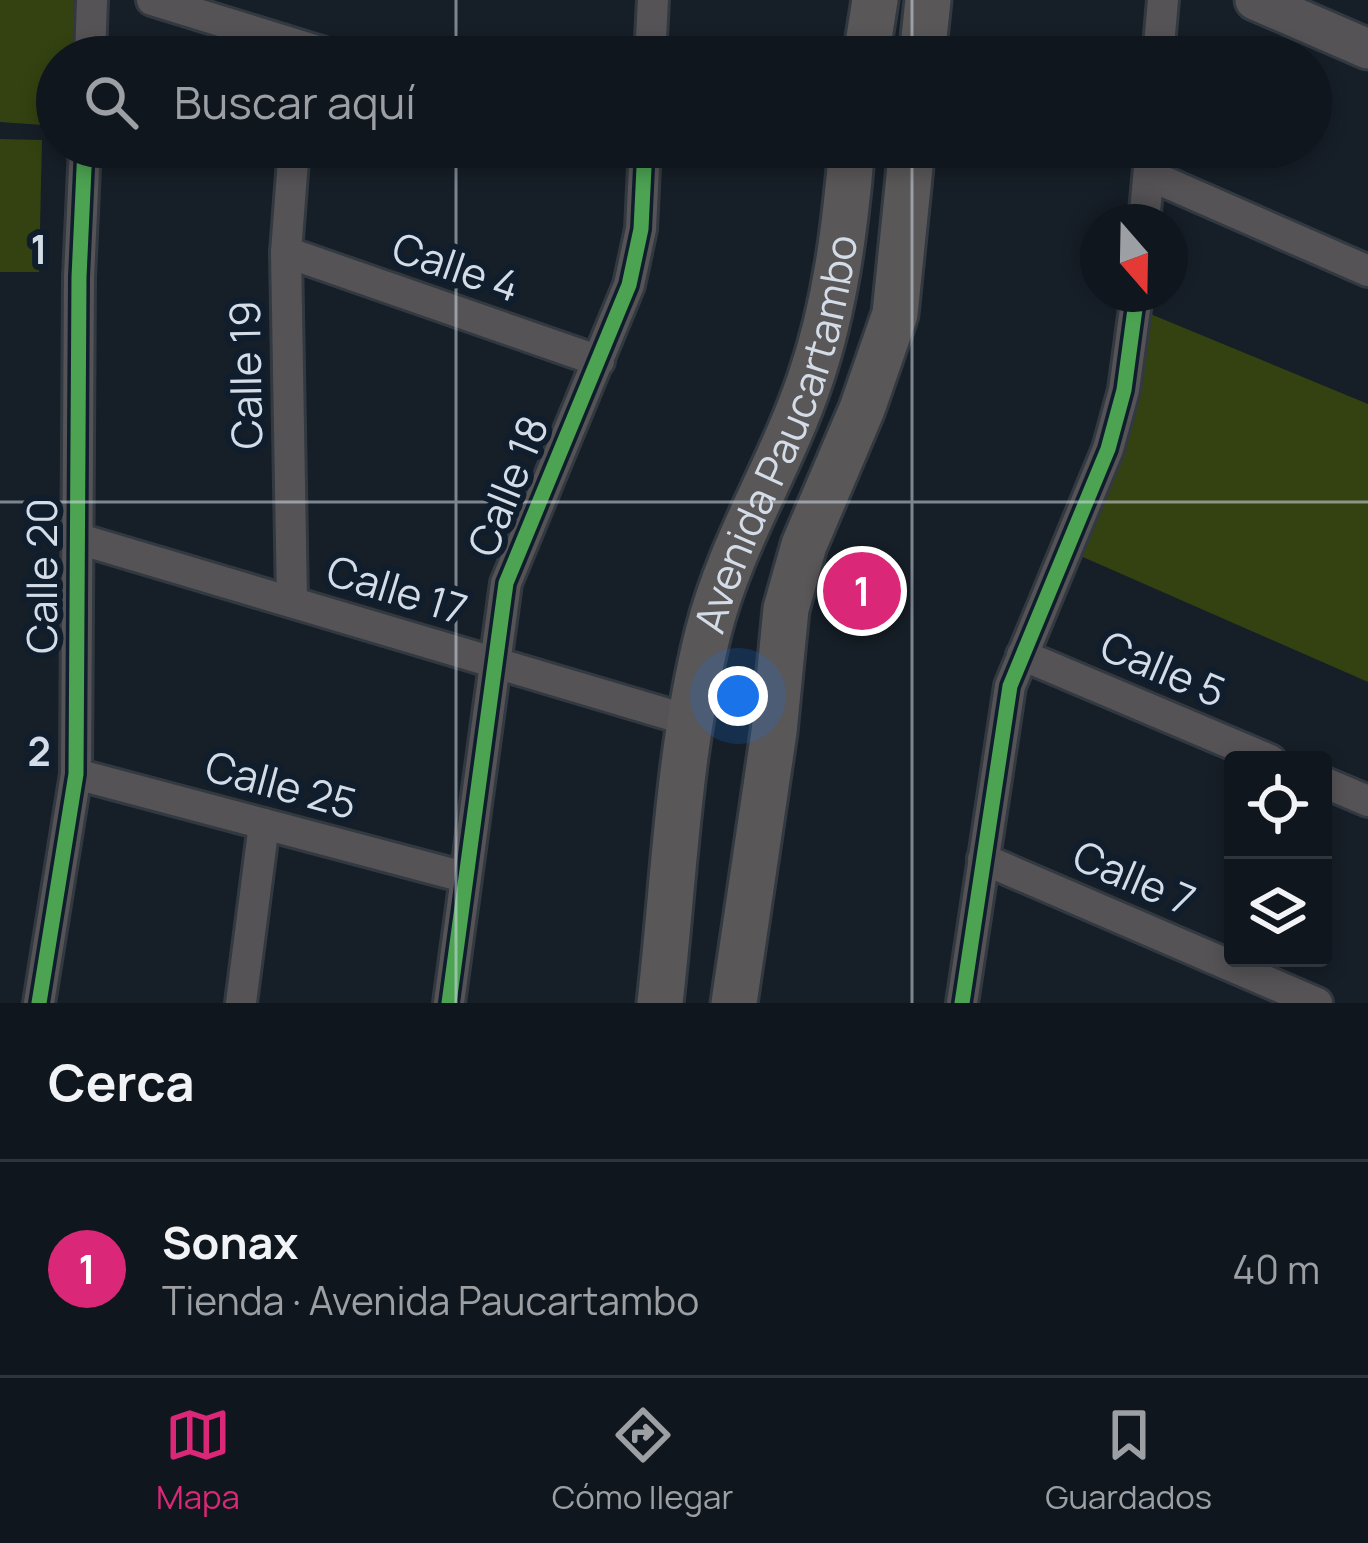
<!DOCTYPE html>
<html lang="es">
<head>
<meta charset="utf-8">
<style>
	body { margin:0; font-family:Manrope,sans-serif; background:#191f26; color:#f1f3f6 }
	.controls { position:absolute; right:36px; bottom:36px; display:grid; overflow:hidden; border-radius:12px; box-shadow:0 6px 18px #0003 }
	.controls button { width:108px; height:108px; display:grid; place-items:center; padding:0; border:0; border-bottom:3px solid #30353b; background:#10161d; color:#f1f3f6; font:60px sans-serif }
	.compass { position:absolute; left:1080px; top:204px; width:108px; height:108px; border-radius:50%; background:#10161d; box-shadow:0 6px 18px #0003; rotate:160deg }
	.you { position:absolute; left:738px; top:696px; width:42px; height:42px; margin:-30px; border:9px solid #fff; border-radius:50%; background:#1a73e8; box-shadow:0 0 0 18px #1a73e833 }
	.badge { display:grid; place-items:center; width:78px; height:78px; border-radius:50%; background:#db2777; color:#fff; font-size:39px; font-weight:700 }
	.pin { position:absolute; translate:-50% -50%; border:6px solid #fff; box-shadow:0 3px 12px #0006 }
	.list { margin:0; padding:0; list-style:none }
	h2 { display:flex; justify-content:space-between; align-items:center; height:156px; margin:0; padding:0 48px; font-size:51px }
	h2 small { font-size:39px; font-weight:400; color:#9c9fa4 }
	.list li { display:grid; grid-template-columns:78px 1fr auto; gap:36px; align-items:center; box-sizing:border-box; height:216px; padding:0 48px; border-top:3px solid #30353b }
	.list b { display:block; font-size:45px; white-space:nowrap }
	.list p { margin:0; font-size:39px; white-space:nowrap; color:#9c9fa4 }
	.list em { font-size:39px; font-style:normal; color:#9c9fa4 }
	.icon { flex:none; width:66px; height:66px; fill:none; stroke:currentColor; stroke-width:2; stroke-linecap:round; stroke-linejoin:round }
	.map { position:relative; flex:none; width:1368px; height:1003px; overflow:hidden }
	.search { position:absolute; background:#10161d; box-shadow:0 6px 18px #0003; left:36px; right:36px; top:36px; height:132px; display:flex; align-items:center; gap:30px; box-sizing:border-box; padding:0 42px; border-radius:66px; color:#9c9fa4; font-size:45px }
	.sheet { height:372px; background:#10161d }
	nav { display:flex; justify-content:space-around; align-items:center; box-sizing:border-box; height:168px; border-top:3px solid #30353b; background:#10161d; font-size:33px; color:#9c9fa4 }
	nav a { display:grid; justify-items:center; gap:6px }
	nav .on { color:#db2777 }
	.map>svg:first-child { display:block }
</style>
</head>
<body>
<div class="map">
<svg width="1368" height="1003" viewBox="0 0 1368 1003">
	<rect width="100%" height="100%" fill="#161e27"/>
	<g fill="#344211">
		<polygon points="0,0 85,0 83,57 57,57 57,126 0,122"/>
		<polygon points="0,139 42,140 39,272 0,272"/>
		<polygon points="1148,313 1368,404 1368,682 1076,554"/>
	</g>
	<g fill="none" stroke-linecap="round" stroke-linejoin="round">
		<defs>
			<g id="minor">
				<polyline points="152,0 337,57"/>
				<polyline points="90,57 92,0"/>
				<polyline points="650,57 653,0"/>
				<polyline points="1158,57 1163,0"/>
				<polyline points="1149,175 1368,271"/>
				<polyline points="1144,222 1151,147"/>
				<polyline points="286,252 599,361"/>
				<polyline points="79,539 691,721"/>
				<polyline points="292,602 286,252 294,147"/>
				<polyline points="1022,655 1270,760"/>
				<polyline points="76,774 464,877"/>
				<polyline points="1323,782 1368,801"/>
				<polyline points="983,859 1317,1003"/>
				<polyline points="39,1003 76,774 79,277 85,147"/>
				<polyline points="241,1003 264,824"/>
				<polyline points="449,1003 506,583 629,285 641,229 645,147"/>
				<polyline points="962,1003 1010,686 1108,449 1124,390 1137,294"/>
			</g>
			<polyline id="tertiary" points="1255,0 1368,49"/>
			<g id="secondary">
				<polyline points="866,57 875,0"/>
				<polyline points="922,57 928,0"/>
				<path id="s1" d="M660 1003C674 881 678 752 708 633 730 544 781 466 810 380 836 304 845 226 852 147"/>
				<polyline points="734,1003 774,732 786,609 804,545 862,409 895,314 912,147"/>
			</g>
		</defs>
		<use href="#minor" stroke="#323940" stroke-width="36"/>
		<use href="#tertiary" stroke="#323940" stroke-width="45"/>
		<use href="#secondary" stroke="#323940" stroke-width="51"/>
		<use href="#minor" stroke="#555356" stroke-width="30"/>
		<use href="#tertiary" stroke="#555356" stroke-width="39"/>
		<use href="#secondary" stroke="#595758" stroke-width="45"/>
		<defs>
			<g id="cycleway">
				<polyline points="39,1003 76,774 79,277 85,147"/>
				<polyline points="449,1003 506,583 629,285 641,229 645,147"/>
				<polyline points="962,1003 1010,686 1108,449 1124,390 1137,294"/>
			</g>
		</defs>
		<use href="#cycleway" stroke="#101d2d" stroke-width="22"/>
		<use href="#cycleway" stroke="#4ca352" stroke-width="15"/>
	</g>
	<path fill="none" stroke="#d3dce7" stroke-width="3" stroke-opacity="0.55" d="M456 0V57M912 0V57M456 147V1003M912 147V1003M0 502H1368"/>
	<g text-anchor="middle" stroke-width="12" stroke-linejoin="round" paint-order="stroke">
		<g font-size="42" fill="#d3dce7" stroke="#101d2d">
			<text transform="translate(456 267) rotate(19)" y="15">Calle 4</text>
			<text transform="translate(246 375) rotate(-91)" y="15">Calle 19</text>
			<text dy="15" stroke="none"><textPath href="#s1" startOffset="585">Avenida Paucartambo</textPath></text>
			<text transform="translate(508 486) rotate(-68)" y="15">Calle 18</text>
			<text transform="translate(42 576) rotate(-90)" y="15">Calle 20</text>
			<text transform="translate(397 590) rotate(17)" y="15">Calle 17</text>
			<text transform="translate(1163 669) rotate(23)" y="15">Calle 5</text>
			<text transform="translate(281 785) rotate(15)" y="15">Calle 25</text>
			<text transform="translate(1134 878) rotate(23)" y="15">Calle 7</text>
		</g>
	</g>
	<g font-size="39" text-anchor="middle" font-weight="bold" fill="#d3dce7" stroke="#101d2d" stroke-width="12" stroke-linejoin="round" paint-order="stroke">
		<text x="39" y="264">1</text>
		<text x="39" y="766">2</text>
	</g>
</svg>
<div class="controls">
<button><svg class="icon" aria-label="locate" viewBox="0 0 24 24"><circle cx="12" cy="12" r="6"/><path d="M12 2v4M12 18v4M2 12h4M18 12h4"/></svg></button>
<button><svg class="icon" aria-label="layers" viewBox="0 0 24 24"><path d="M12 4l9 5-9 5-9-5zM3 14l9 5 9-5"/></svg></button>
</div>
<svg class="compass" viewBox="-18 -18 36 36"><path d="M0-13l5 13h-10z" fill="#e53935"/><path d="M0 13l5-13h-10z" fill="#9c9fa4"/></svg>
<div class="you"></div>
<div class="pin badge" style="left:862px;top:591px">1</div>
<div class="search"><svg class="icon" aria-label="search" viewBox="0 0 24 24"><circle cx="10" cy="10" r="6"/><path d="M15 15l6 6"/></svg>Buscar aquí</div>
</div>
<section class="sheet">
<h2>Cerca<small></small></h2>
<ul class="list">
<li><span class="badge">1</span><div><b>Sonax</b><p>Tienda · Avenida Paucartambo</p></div><em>40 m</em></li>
</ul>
</section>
<nav>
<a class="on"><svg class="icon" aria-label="map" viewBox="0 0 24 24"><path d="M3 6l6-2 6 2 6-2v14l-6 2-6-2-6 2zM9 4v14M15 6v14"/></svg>Mapa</a>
<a><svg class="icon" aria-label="directions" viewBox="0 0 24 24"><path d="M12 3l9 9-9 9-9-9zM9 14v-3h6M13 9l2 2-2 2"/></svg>Cómo llegar</a>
<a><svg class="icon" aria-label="saved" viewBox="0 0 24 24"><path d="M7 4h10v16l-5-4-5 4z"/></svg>Guardados</a>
</nav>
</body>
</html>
